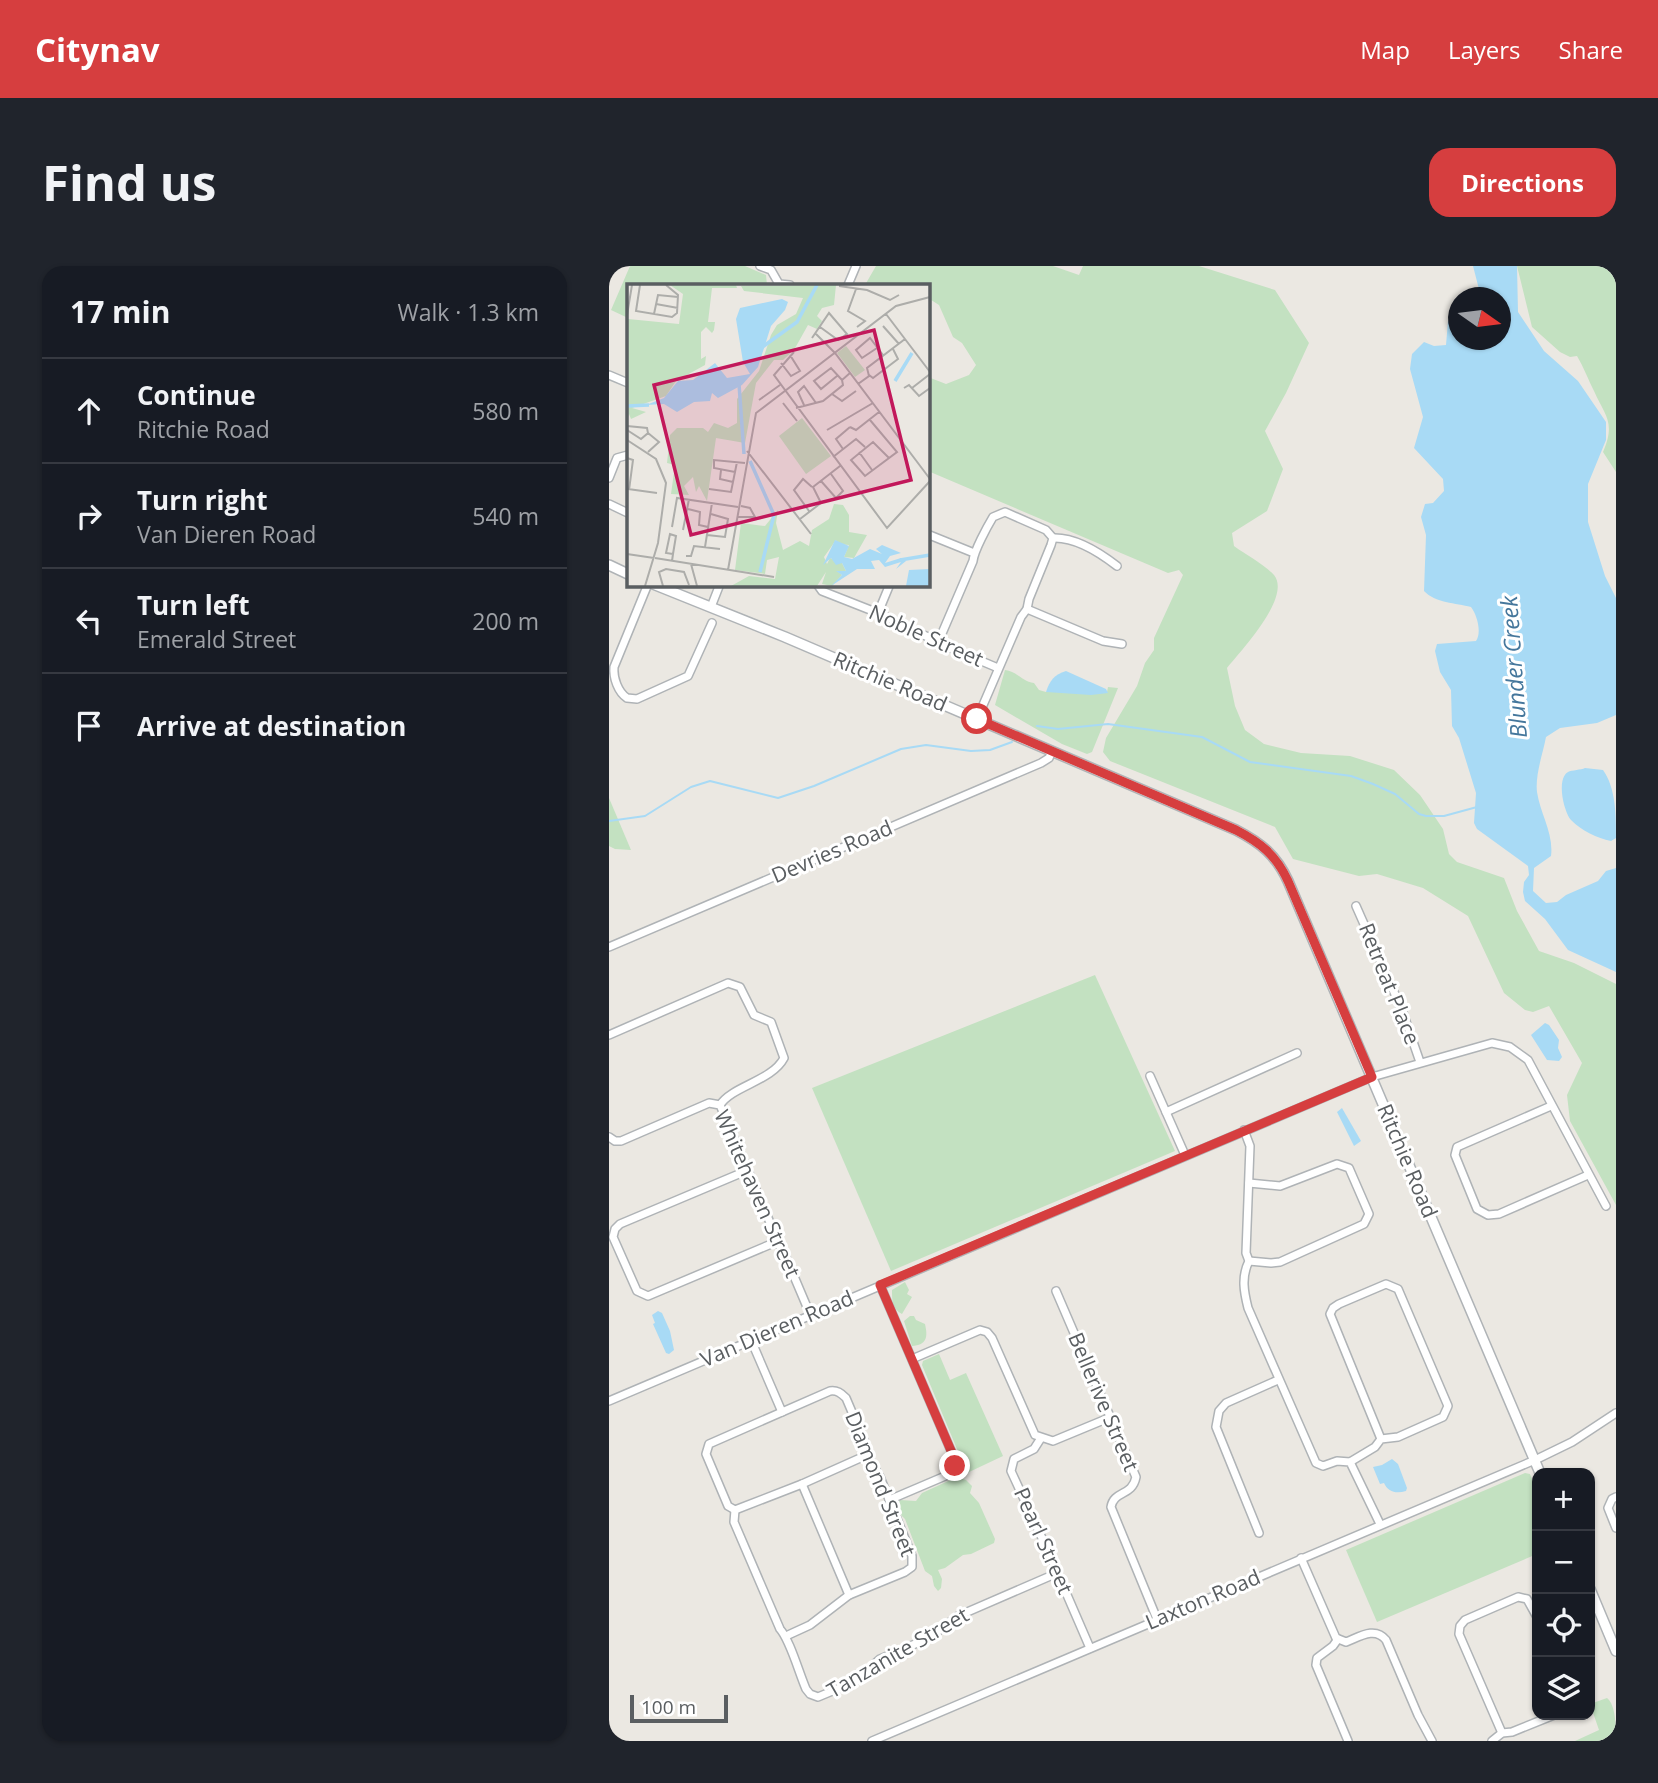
<!DOCTYPE html>
<html lang="en">
<head>
<meta charset="utf-8">
<style>
	body { margin:0; font-family:"Open Sans",sans-serif; background:#20242c; color:#f1f3f6 }
	.controls { position:absolute; right:21px; bottom:21px; display:grid; overflow:hidden; border-radius:14px; box-shadow:0 2px 5px #0004 }
	.controls button { width:63px; height:63px; display:grid; place-items:center; padding:0; border:0; border-bottom:2px solid #363941; background:#171b24; color:#f1f3f6; font:35px sans-serif }
	.compass { position:absolute; left:839px; top:21px; width:63px; height:63px; border-radius:50%; background:#171b24; box-shadow:0 2px 5px #0004; rotate:104deg }
	.scale { position:absolute; left:21px; bottom:18px; width:98px; box-sizing:border-box; padding-left:7px; border:4px solid #5a5e61; border-top:0; font-size:19px; line-height:24px; white-space:nowrap; color:#5a5e61; -webkit-text-stroke:5px #fff; paint-order:stroke }
	.stop { position:absolute; width:21px; height:21px; margin:-16px; border:5px solid #d63e3f; border-radius:50%; background:#fff }
	.stop.end { background:#d63e3f; border-color:#fff; box-shadow:0 2px 7px #0008 }
	.list { margin:0; padding:0; list-style:none }
	h2 { display:flex; justify-content:space-between; align-items:center; height:91px; margin:0; padding:0 28px; font-size:30px }
	h2 small { font-size:23px; font-weight:400; color:#9ea1a6 }
	.list li { display:grid; grid-template-columns:46px 1fr auto; gap:21px; align-items:center; box-sizing:border-box; height:105px; padding:0 28px; border-top:2px solid #363941 }
	.list b { display:block; font-size:26px; white-space:nowrap }
	.list p { margin:0; font-size:23px; white-space:nowrap; color:#9ea1a6 }
	.list em { font-size:23px; font-style:normal; color:#9ea1a6 }
	.icon { flex:none; width:38px; height:38px; fill:none; stroke:currentColor; stroke-width:2; stroke-linecap:round; stroke-linejoin:round }
	.map { position:relative; flex:none; width:1007px; height:1475px; overflow:hidden; border-radius:21px }
	header { display:flex; align-items:center; gap:42px; box-sizing:border-box; height:98px; padding:0 35px; background:#d63e3f; color:#fff }
	header strong { font-size:33px }
	nav { display:flex; gap:38px; margin-inline-start:auto; font-size:24px }
	.intro { display:flex; align-items:center; justify-content:space-between; box-sizing:border-box; height:168px; padding:0 42px }
	h1 { margin:0; font-size:49px }
	.button { padding:18px 32px; border-radius:21px; background:#d63e3f; color:#fff; font-size:24px; font-weight:700 }
	main { display:flex; gap:42px; padding:0 42px }
	aside { flex:1; background:#171b24; border-radius:21px; box-shadow:0 2px 5px #0004 }
	.map>svg:first-child { display:block }
</style>
</head>
<body>
<header>
<strong>Citynav</strong>
<nav><a>Map</a><a>Layers</a><a>Share</a></nav>
</header>
<div class="intro"><h1>Find us</h1><a class="button">Directions</a></div>
<main>
<aside>
<h2>17 min<small>Walk · 1.3 km</small></h2>
<ul class="list">
<li><svg class="icon" aria-label="ahead" viewBox="0 0 24 24"><path d="M12 20V5M6 11l6-6 6 6"/></svg><div><b>Continue</b><p>Ritchie Road</p></div><em>580 m</em></li>
<li><svg class="icon" aria-label="right" viewBox="0 0 24 24"><path d="M7 20v-9h11M14 6l5 5-5 5"/></svg><div><b>Turn right</b><p>Van Dieren Road</p></div><em>540 m</em></li>
<li><svg class="icon" aria-label="left" viewBox="0 0 24 24"><path d="M17 20v-9H6M10 6l-5 5 5 5"/></svg><div><b>Turn left</b><p>Emerald Street</p></div><em>200 m</em></li>
<li><svg class="icon" aria-label="arrive" viewBox="0 0 24 24"><path d="M6 21V4h12l-3 4 3 4H6"/></svg><div><b>Arrive at destination</b></div></li>
</ul>
</aside>
<div class="map">
<svg width="1007" height="1475" viewBox="0 0 1007 1475">
	<rect width="100%" height="100%" fill="#ebe8e2"/>
	<g fill="#c3e1c1">
		<polygon points="21,0 136,0 157,9 158,19 19,19 19,52 2,44"/>
		<path d="M267 0H444L470 9 474 0H590L666 24 700 77 677 127 656 165 674 203 658 245 623 267 625 280C637 289 655 298 665 309 683 331 631 386 618 402L626 440 636 464 655 478 692 487 741 490 785 504 811 529 834 563 840 588 848 596 895 612 908 645 930 685 965 697 1007 718V939L961 855 958 829 973 797 940 740 924 746 916 744 895 727 859 650 814 622 768 608 750 610 684 593 666 561 501 495 494 486 497 472 528 420 536 397 545 384V372L574 309 570 304 559 307 319 205V111L337 118 360 109 367 99 353 77 344 71 330 39 319 32 318 19H256Z"/>
		<path d="M908 0H1007V206L994 186C1007 156 996 150 985 125 979 113 975 102 968 90L961 91 951 86 923 61Z"/>
		<path d="M396 404C408 405 413 416 425 417L430 424 437 426H498L499 421 509 422 483 486 478 488 453 478 386 439Z"/>
		<polygon points="0,532 22,584 6,583 0,580"/>
		<polygon points="486,709 566,885 282,1005 203,822"/>
		<path d="M296 1016 300 1024 298 1028 303 1031 293 1048C283 1043 283 1034 283 1024Z"/>
		<path d="M301 1050H305L307 1054 316 1058C319 1071 318 1079 303 1080L295 1055Z"/>
		<polygon points="330,1088 341,1114 357,1107 394,1190 358,1207 313,1099 314,1095"/>
		<polygon points="916,1207 921,1208 928,1226 928,1288 768,1356 737,1284"/>
		<path d="M348 1211 357 1214 363 1220 361 1227 370 1237 386 1273 385 1277 362 1288 354 1289 336 1302 329 1304 333 1313 332 1322 329 1325 325 1320 323 1310 316 1305 296 1253C289 1247 287 1242 291 1234L307 1235 313 1227Z"/>
		<path d="M998 1432C1007 1439 1007 1461 1007 1475H966L990 1464 981 1438Z"/>
	</g>
	<g fill="#a8daf5">
		<path d="M864 0H908L909 46 935 85 969 115 997 156V174L979 218V256L996 310 1007 332V449L988 457 951 462 937 471C934 487 926 509 928 526 931 547 945 568 942 590L925 602 924 625 937 637 948 636 957 629 989 615 997 605 1007 602V706L959 684 936 653 916 635 914 626 915 616 920 609 919 600 868 563 865 557 867 527 850 472 843 460 842 424 831 406 826 385 828 378 867 375C873 366 868 349 862 341 847 337 826 337 815 325L817 269 812 251 816 238 824 237 835 225 834 213 805 182 814 151 801 103 803 88 815 76 825 80 837 79 839 55 849 49 850 74H892V32L872 31Z"/>
		<path d="M457 405 497 423 499 427 482 429 437 426C441 414 445 409 457 405Z"/>
		<path d="M976 502 994 504C1007 522 1007 550 1007 572L1002 575C988 572 973 565 962 554 955 546 947 513 959 506 963 504 972 504 976 502Z"/>
		<polygon points="936,757 940,759 950,774 949,782 953,791 950,795 938,794 922,769"/>
		<polygon points="733,842 752,875 745,880 728,846"/>
		<polygon points="49,1045 53,1047 61,1065 65,1084 60,1088 57,1087 44,1058 46,1057 43,1049"/>
		<path d="M783 1193 789 1198 798 1222 797 1225C787 1228 779 1226 775 1217L771 1218 764 1201 773 1199Z"/>
	</g>
	<g fill="none" stroke-linecap="round" stroke-linejoin="round">
		<g stroke="#a8daf5" stroke-width="2">
			<polyline points="428,460 449,463 499,458 593,471 641,496 742,510 764,518 786,528 810,548 817,550 835,550 868,541"/>
			<polyline points="0,555 36,550 82,521 101,515 169,532 205,520 292,483 317,479 362,485 381,484 403,476"/>
		</g>
		<defs>
			<g id="minor">
				<polyline points="151,0 162,4 170,18 181,19"/>
				<polyline points="239,19 247,0"/>
				<polyline points="0,109 19,117"/>
				<polyline points="0,212 8,192 19,189"/>
				<polyline points="0,238 19,247"/>
				<polyline points="318,268 365,287"/>
				<path d="M444 272C467 271 490 286 508 300"/>
				<path d="M39 318 5 401C4 412 9 426 18 432L28 433 79 410 103 357"/>
				<polyline points="208,318 213,325 269,347 321,372 331,372 339,381 389,402"/>
				<polyline points="102,341 111,318"/>
				<polyline points="418,343 494,375 513,378"/>
				<polyline points="269,347 281,318"/>
				<path d="M331 372 364 295C365 285 378 261 384 251L396 246 437 264 444 272 442 279 420 333 418 343 412 351 368 453"/>
				<polyline points="747,640 793,744 811,796"/>
				<polyline points="0,681 432,497 440,492 443,485"/>
				<path d="M0 769 119 717 131 721 145 749 162 756 175 792C163 815 123 820 111 839"/>
				<polyline points="541,810 576,889"/>
				<polyline points="942,840 848,881 846,889 868,943 879,949 890,948 979,909"/>
				<polyline points="557,846 688,787"/>
				<path d="M635 864 641 880 637 987 640 995C632 1011 635 1026 639 1042L707 1197 714 1200 728 1195 741 1196 771 1258"/>
				<polyline points="0,871 6,875 12,875 100,837 111,839 165,966 167,976 173,982 201,1048"/>
				<polyline points="137,905 11,958 6,963 4,971 28,1025 39,1030 167,976"/>
				<polyline points="640,995 662,997 671,996 755,958 760,948 740,902 728,898 671,920 640,917"/>
				<polyline points="271,1019 346,1194 346,1200 341,1208 280,1234"/>
				<path d="M447 1025 527 1211C523 1231 505 1224 502 1241L548 1353"/>
				<polyline points="142,1074 173,1146"/>
				<polyline points="303,1093 371,1064 378,1066 383,1072 426,1169 444,1175 502,1151"/>
				<polyline points="0,1135 763,811 883,777 901,781 919,794 997,940"/>
				<polyline points="432,1172 425,1183 405,1193 402,1205 445,1298 446,1308 452,1315 481,1382"/>
				<polyline points="741,1196 766,1181 772,1173 789,1171 834,1151 839,1140 789,1023 777,1018 730,1038 724,1042 721,1048 772,1173"/>
				<polyline points="193,1218 240,1329"/>
				<polyline points="1007,1231 1003,1233 999,1242 1007,1262"/>
				<path d="M126 1244 119 1240 97 1188 100 1178 221 1125C228 1124 232 1127 237 1132L257 1179 258 1189 271 1211 303 1290V1301L296 1306 240 1329 201 1359 177 1370"/>
				<path d="M126 1244 125 1256 171 1363C181 1374 190 1407 197 1423L201 1428 209 1431 245 1416 271 1393 320 1372 349 1350 446 1308"/>
				<polyline points="126,1244 193,1218 258,1189"/>
				<polyline points="650,1267 607,1161 610,1145 617,1137 669,1114"/>
				<path d="M692 1292 727 1372 737 1376C750 1371 766 1360 777 1374L809 1449 823 1475"/>
				<polyline points="729,1373 724,1380 708,1392 707,1399 739,1475"/>
				<polyline points="893,1467 850,1368 851,1360 856,1354 909,1331 918,1333 928,1351"/>
				<polyline points="263,1475 926,1194 963,1176 1007,1147"/>
				<polyline points="883,1475 893,1467 903,1466 945,1449"/>
			</g>
			<g id="tertiary">
				<polyline points="0,299 19,308"/>
				<path d="M44 318 176 371 627 564C652 577 667 589 679 615L931 1207"/>
				<polyline points="981,1323 1007,1385"/>
			</g>
		</defs>
		<use href="#minor" stroke="#afb3b6" stroke-width="10"/>
		<use href="#tertiary" stroke="#afb3b6" stroke-width="12"/>
		<use href="#minor" stroke="#fff" stroke-width="7"/>
		<use href="#tertiary" stroke="#fff" stroke-width="9"/>
	</g>
	<g fill="none" stroke-linecap="round" stroke-linejoin="round">
		<path stroke="#d63e3f" stroke-width="9" d="M346 1200V1194L271 1019 763 811 679 615C667 589 652 577 627 564L368 453"/>
	</g>
	<g text-anchor="middle" stroke-width="6" stroke-linejoin="round" paint-order="stroke">
		<g font-size="21" fill="#5a5e61" stroke="#fff">
			<text transform="translate(317 370) rotate(24)" y="7">Noble Street</text>
			<text transform="translate(281 416) rotate(23)" y="7">Ritchie Road</text>
			<text transform="translate(223 586) rotate(-23)" y="7">Devries Road</text>
			<text transform="translate(780 718) rotate(68)" y="7">Retreat Place</text>
			<text transform="translate(798 895) rotate(67)" y="7">Ritchie Road</text>
			<text transform="translate(148 928) rotate(66)" y="7">Whitehaven Street</text>
			<text transform="translate(168 1063) rotate(-23)" y="7">Van Dieren Road</text>
			<text transform="translate(494 1136) rotate(67)" y="7">Bellerive Street</text>
			<text transform="translate(271 1218) rotate(68)" y="7">Diamond Street</text>
			<text transform="translate(434 1275) rotate(66)" y="7">Pearl Street</text>
			<text transform="translate(594 1334) rotate(-23)" y="7">Laxton Road</text>
			<text transform="translate(289 1387) rotate(-30)" y="7">Tanzanite Street</text>
		</g>
		<g font-size="23" font-style="italic" fill="#45779c" stroke="#fff">
			<text transform="translate(905 401) rotate(-94)" y="8">Blunder Creek</text>
		</g>
	</g>
	<g transform="translate(18 18)">
		<rect width="303" height="303" fill="#ebe8e2"/>
		<path d="M43 1H109L110 4H85L81 38H88L87 46 85 49 79 43 74 48V75L79 72 78 81 49 97 39 112 5 124 19 128 4 135 2 130 0 137 1 35 52 40 56 10ZM209 1 207 21 195 24 190 32 195 37 190 45 181 41 167 66 156 76H147L129 99 118 159 89 154 80 217 72 202 69 208 66 193 57 202 62 211 44 210 48 181 40 179 43 151 50 144H76L81 148 87 139 101 144 110 139V115L132 87 144 51 150 41 169 30 176 14 117 7 114 2ZM219 62 238 86 228 93 210 69ZM175 134 204 172 179 190 152 152ZM207 220 216 221 222 231V248L240 251 227 274 217 273 222 261 210 260 209 256 197 273 200 280 203 274 215 279 219 287H210L215 291 205 302 195 300 199 288 190 302H104L122 292 148 295 152 273 140 276 138 290 108 286 114 239 138 242 151 226 149 239 156 266 173 257 182 262 185 246 202 235Z" fill="#c3e1c1"/>
		<path d="M155 15 161 18 158 26 144 42 131 83 115 101 91 114 85 109 83 117 67 118 50 128 37 120 19 121 37 114 51 97 66 96 88 79 100 94 123 90 116 78 109 35 113 24ZM208 256 222 262 217 273 225 275 243 265 255 270 249 265 255 261 274 269 263 272 258 279 274 274 279 277 269 285 274 278 258 283 252 276 244 277 248 285H230L204 302 215 291 209 287H219L215 279 209 281 204 274 196 281ZM303 285V302H279L282 286Z" fill="#a8daf5"/>
		<path fill="none" stroke="#a8daf5" stroke-width="3.5" d="M134 64 170 38 190 1M268 97 285 69M112 100 117 170M0 122 22 121M123 177 147 231 133 288M273 276 303 271"/>
		<path fill="none" stroke="#adadaa" stroke-width="2" d="M13 1 9 27 45 33 50 29 51 11 39 1M212 2 240 6 263 16 272 11M229 5 221 27 238 37 230 43M29 20 51 24M27 30 31 11 51 13M259 30 303 88M0 31 5 1M256 42 272 60M189 50 208 69 303 195M185 54 202 29 220 50 211 56 193 43M250 64 235 74 229 66 243 54 256 71M167 68 147 91 260 244 303 197M154 79 164 92 173 87 163 71M242 91 246 94 271 75 266 65M210 92 194 105 187 97 204 84 215 96M231 100 242 92 240 84 278 55M277 104 282 101 292 112 303 104M285 104 303 90M205 110 215 117 229 107M132 116 153 101M156 119 170 137M177 121 171 108 177 102 189 119M169 124 196 117 216 101 215 96 223 89M243 136 270 168 238 192 224 176 246 158 262 174M0 142 20 144 21 149 14 155 0 146M223 143 229 146 252 128M200 146 246 119M21 149 32 158 21 168M0 156 29 175 39 199 31 259 18 302M216 165 209 155 223 143M120 167 184 250M232 168 245 186M206 173 229 155 238 163M0 174 6 176 2 206M94 186 93 195 106 198M108 188 87 184V176L118 179M194 197 209 214 216 207 204 190M1 205 30 209M82 205 104 208 110 178M61 225 73 228 72 241 81 243M182 227 167 206 176 195 185 203M110 233H128L123 224 114 222M173 235 194 219 186 203 213 182M45 243 50 214 111 223M56 246 62 215M80 251 98 253 101 235 84 230M78 263 85 219M0 270 27 274M59 272H64L67 262 93 265M28 274 147 293M45 277 46 270 49 252 43 250 39 269 46 270M64 280 70 302M101 286 129 129 269 22 303 13M36 302 32 288 39 285 57 288 62 301"/>
		<path fill="#c2185b" fill-opacity="0.15" stroke="#c2185b" stroke-width="3.5" d="M247 46 284 196 64 251 27 101Z"/>
		<rect width="303" height="303" fill="none" stroke="#5a5e61" stroke-width="3.5"/>
	</g>
</svg>
<div class="controls">
<button>+</button>
<button>−</button>
<button><svg class="icon" aria-label="locate" viewBox="0 0 24 24"><circle cx="12" cy="12" r="6"/><path d="M12 2v4M12 18v4M2 12h4M18 12h4"/></svg></button>
<button><svg class="icon" aria-label="layers" viewBox="0 0 24 24"><path d="M12 4l9 5-9 5-9-5zM3 14l9 5 9-5"/></svg></button>
</div>
<svg class="compass" viewBox="-18 -18 36 36"><path d="M0-13l5 13h-10z" fill="#e53935"/><path d="M0 13l5-13h-10z" fill="#9ea1a6"/></svg>
<div class="scale">100 m</div>
<div class="stop" style="left:368px;top:453px"></div>
<div class="stop end" style="left:346px;top:1200px"></div>
</div>
</main>
</body>
</html>
